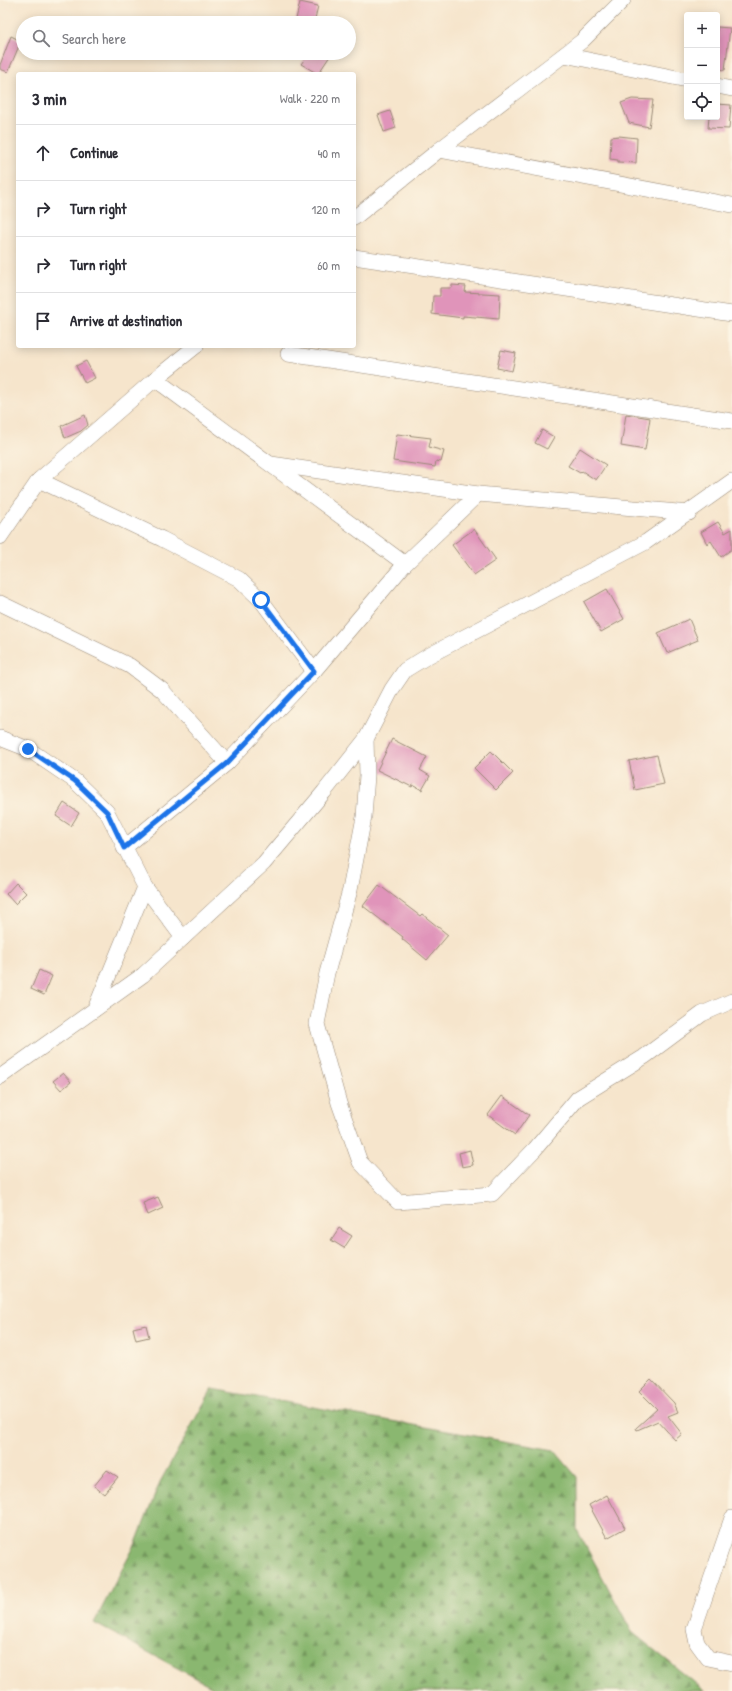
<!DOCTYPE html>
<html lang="en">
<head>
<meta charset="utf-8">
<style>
	body { margin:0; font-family:"Patrick Hand",sans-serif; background:#f7f7f7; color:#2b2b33 }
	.controls { position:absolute; right:12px; top:12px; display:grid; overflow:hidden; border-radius:4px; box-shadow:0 2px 10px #0003 }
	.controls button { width:36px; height:36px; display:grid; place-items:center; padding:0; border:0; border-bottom:1px solid #e1e1e2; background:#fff; color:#2b2b33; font:20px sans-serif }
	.stop { position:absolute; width:12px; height:12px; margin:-9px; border:3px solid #1a73e8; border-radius:50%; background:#fff }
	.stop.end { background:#1a73e8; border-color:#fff; box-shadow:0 1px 4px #0008 }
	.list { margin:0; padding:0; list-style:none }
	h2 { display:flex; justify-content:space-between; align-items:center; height:52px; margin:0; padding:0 16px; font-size:17px }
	h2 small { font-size:13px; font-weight:400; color:#7c7c81 }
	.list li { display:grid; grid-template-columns:26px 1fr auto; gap:12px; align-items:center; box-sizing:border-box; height:56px; padding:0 16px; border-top:1px solid #e1e1e2 }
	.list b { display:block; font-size:15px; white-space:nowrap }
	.list em { font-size:13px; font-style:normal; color:#7c7c81 }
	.icon { flex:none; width:22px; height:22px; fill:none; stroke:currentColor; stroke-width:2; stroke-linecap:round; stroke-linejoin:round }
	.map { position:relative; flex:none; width:732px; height:1691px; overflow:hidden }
	.search { position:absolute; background:#fff; box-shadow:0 2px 10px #0003; left:16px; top:16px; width:340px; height:44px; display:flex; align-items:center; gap:10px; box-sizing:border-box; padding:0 14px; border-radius:22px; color:#7c7c81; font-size:15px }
	.panel { position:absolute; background:#fff; box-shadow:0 2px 10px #0003; left:16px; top:72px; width:340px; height:276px; border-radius:4px }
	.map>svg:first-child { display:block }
</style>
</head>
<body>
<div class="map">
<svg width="732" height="1691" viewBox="0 0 732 1691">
	<defs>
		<pattern id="forest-firs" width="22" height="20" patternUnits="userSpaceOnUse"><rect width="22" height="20" fill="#8ab76f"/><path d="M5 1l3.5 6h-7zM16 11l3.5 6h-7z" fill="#72955b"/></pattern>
	</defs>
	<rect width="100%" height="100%" fill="#fcf5e5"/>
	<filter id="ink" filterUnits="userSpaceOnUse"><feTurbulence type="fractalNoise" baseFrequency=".025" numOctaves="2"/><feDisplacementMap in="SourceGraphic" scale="8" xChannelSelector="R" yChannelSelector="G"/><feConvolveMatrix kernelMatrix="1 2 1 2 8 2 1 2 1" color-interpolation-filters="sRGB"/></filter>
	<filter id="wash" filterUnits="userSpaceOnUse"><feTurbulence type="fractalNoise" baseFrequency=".012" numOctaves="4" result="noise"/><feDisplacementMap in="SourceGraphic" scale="16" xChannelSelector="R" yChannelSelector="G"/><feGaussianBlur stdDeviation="0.9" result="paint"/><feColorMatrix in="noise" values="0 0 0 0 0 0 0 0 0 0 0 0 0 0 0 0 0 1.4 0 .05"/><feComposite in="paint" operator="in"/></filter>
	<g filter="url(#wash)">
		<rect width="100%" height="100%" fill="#f6e5cc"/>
		<polygon fill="url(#forest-firs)" stroke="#627046" points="212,1389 554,1450 577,1477 577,1530 632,1632 705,1691 220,1691 94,1623 136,1543 160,1482"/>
		<g id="blocks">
			<g fill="#e094ba">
				<polygon points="300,2 318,6 314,23 296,19"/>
				<polygon points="717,27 730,28 725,70 717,69"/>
				<polygon points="11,36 21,41 8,72 0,69 0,65"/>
				<polygon points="309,53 332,53 318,74 301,64"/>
				<polygon points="632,99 653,100 649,127 629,123 621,103"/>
				<polygon points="717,104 731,105 729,129 708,128 709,117 717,117"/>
				<polygon points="390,111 396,128 384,132 378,115"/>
				<polygon points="619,136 637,138 636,163 618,162 618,160 610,159 611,137"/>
				<polygon points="452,285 466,286 465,292 500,294 499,319 463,316 463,318 432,314 433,296 440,296 440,288 452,288"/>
				<polygon points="501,350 516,353 512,371 497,368"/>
				<polygon points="86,361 95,378 85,383 76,366"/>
				<polygon points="626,414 650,418 645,450 621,446"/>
				<polygon points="85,415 88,425 81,431 65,438 61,426"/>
				<polygon points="542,430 554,437 547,449 535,443"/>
				<polygon points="397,434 431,438 429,447 444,451 441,462 436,461 435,467 393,461"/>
				<polygon points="580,448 606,465 596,480 582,471 580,473 568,466"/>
				<polygon points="718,522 725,533 732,529 732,549 721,557 711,541 707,544 701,532"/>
				<polygon points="474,529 496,560 474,575 452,545"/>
				<polygon points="607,589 624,619 601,632 584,602"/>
				<polygon points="689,619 698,640 667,653 658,633"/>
				<polygon points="392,739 427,757 420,770 430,776 422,790 413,785 412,787 377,770"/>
				<polygon points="491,751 513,773 496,790 474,768"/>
				<polygon points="657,755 664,784 635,790 629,761"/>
				<polygon points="64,803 79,813 71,826 56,816"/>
				<polygon points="16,883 26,893 15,904 6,894"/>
				<polygon points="379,885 420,916 422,914 448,935 427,960 402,939 403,937 363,906"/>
				<polygon points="39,970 52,976 44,995 31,989"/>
				<polygon points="63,1073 71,1082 61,1090 53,1081"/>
				<polygon points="502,1096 529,1115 515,1135 488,1115"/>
				<polygon points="470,1150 473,1165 462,1167 459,1153"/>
				<polygon points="158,1197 163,1208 148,1215 143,1203"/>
				<polygon points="339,1228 352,1236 344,1248 331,1240"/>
				<polygon points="146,1325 149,1337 136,1340 133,1328"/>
				<polygon points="651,1379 674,1403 678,1412 668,1416 682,1434 675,1440 658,1421 637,1430 636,1428 657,1409 639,1391"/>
				<polygon points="107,1470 118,1477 104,1494 94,1486"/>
				<polygon points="607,1495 625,1528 607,1538 589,1505"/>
			</g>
		</g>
	</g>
	<g filter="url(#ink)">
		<use href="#blocks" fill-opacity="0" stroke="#988875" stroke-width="1"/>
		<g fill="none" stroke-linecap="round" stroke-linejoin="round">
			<defs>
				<g id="street">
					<polyline points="564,55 687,80"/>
					<polyline points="717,86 732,89"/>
					<polyline points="439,150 732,205"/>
					<polyline points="354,218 439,150 582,41 623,0"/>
					<polyline points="354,257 732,314"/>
					<polyline points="288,354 732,421"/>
					<polyline points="155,379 405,564"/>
					<polyline points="271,464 478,494 689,513"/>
					<polyline points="39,480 162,539 239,579 261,600 314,671"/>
					<polyline points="0,537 39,480 155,379 196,346"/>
					<polyline points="0,603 130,666 162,690 227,763"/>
					<polyline points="0,738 28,749 75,781 107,812 145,887 183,938"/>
					<polyline points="366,739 367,775 364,817 350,890 327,973 317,1024 339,1103 360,1162 398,1202 492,1194 535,1149 578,1098 644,1057 702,1014 732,1001"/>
					<polyline points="124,848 227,763 314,671 405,564 478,494"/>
					<polyline points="95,1009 145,887"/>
					<polyline points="0,1077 143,975 264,863 324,792 366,739 392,689 405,670 428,656 646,542 732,481"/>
					<polyline points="732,1518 694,1629 697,1643 708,1658 732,1663"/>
				</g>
			</defs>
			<use href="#street" stroke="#988875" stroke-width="16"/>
			<use href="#street" stroke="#fff" stroke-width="15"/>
		</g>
	</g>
	<g fill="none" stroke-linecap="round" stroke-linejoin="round" filter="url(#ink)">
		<polyline stroke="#1a73e8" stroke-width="5" points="28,749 75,781 107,812 124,848 227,763 314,671 261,600"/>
	</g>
</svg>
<div class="controls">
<button>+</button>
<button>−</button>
<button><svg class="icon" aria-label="locate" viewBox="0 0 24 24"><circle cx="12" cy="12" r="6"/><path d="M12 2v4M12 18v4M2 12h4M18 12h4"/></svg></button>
</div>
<div class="stop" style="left:261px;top:600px"></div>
<div class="stop end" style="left:28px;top:749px"></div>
<div class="search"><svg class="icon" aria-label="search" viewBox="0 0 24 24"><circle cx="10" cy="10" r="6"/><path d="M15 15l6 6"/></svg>Search here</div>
<section class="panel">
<h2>3 min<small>Walk · 220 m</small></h2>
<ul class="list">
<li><svg class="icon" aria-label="ahead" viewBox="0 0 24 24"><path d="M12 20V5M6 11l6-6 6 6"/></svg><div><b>Continue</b></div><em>40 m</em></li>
<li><svg class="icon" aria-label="right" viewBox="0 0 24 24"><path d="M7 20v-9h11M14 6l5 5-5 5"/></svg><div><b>Turn right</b></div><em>120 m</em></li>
<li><svg class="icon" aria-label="right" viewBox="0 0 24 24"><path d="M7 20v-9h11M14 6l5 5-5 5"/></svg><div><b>Turn right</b></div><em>60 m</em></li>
<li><svg class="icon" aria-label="arrive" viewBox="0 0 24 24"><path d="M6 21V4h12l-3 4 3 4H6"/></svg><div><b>Arrive at destination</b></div></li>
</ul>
</section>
</div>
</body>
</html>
